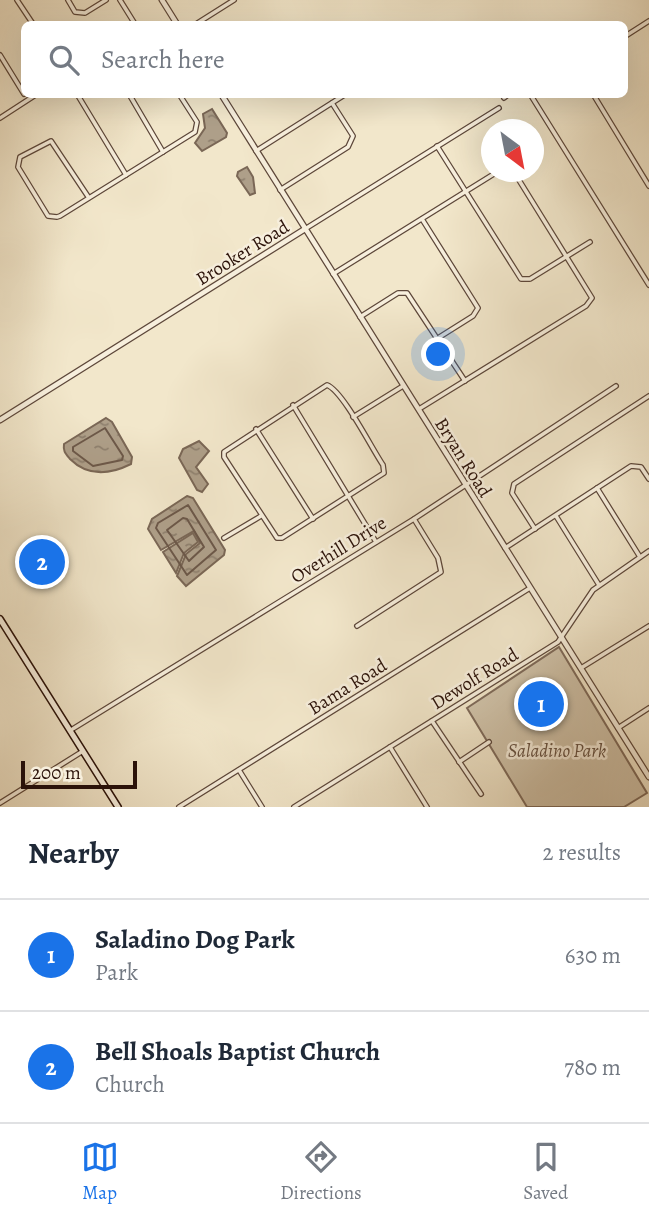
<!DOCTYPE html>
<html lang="en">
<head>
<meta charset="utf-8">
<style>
	body { margin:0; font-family:Alegreya,serif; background:#f6f6f7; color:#1f2937 }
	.compass { position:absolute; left:481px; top:119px; width:63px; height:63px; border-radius:50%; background:#fff; box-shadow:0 7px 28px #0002; rotate:148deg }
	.scale { position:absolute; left:21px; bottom:18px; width:116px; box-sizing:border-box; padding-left:7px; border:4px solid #2b1209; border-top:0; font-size:19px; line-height:24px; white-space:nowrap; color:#2b1209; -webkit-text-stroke:5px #f7efdd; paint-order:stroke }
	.you { position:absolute; left:439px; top:355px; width:24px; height:24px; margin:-18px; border:5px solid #fff; border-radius:50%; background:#1a73e8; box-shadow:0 0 0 10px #1a73e833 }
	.badge { display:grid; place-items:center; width:46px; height:46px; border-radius:50%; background:#1a73e8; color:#fff; font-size:23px; font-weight:700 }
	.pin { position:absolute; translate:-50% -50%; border:4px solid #fff; box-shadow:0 2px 7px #0006 }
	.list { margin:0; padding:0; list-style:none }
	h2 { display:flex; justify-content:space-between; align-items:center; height:91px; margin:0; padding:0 28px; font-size:30px }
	h2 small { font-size:23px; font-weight:400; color:#747a83 }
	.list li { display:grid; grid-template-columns:46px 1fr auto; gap:21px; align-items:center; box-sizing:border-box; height:112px; padding:0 28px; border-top:2px solid #e0e1e3 }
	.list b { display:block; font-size:26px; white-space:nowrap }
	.list p { margin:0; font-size:23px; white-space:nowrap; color:#747a83 }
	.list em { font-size:23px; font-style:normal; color:#747a83 }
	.icon { flex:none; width:38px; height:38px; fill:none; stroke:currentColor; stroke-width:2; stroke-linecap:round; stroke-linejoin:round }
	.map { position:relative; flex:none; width:649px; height:807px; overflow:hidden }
	.search { position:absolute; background:#fff; box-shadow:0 7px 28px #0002; left:21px; right:21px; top:21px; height:77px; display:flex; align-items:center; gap:18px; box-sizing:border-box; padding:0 24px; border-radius:10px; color:#747a83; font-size:26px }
	.sheet { height:315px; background:#fff }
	nav { display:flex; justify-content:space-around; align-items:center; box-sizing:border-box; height:98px; border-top:2px solid #e0e1e3; background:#fff; font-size:19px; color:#747a83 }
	nav a { display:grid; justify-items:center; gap:4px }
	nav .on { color:#1a73e8 }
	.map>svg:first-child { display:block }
</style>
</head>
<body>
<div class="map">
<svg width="649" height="807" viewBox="0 0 649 807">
	<defs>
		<pattern id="water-ripples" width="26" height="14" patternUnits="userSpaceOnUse" patternTransform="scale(1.75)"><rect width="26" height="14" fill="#ae9f89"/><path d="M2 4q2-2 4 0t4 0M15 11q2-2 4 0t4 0" fill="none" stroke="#8e806e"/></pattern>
	</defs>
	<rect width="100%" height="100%" fill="#f2e7cb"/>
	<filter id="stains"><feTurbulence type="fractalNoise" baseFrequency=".00286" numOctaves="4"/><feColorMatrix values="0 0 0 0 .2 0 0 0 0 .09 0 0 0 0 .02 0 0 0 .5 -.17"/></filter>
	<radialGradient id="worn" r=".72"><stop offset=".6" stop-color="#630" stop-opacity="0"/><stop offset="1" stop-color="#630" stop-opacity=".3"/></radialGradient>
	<polygon fill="#d0c3aa" stroke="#7e6a5a" stroke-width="2" points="559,647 647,793 624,807 527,807 467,708"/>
	<g fill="url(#water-ripples)" stroke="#7a6756" stroke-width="2">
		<polygon points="212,109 227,133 226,137 202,151 195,143 205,128 203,114"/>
		<polygon points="247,167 253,177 255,193 250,195 237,176 238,172"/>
		<path d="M106 418 112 422 132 457 131 464C109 475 88 477 70 459 65 453 63 451 64 444Z"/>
		<polygon points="199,441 209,451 196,467 208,484 202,492 197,490 179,458 183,449"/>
		<polygon points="187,496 193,498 225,550 224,555 186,586 177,576 186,554 200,543 194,531 161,550 148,529 152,519"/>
		<polygon points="193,533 198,542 184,553 176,573 163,552"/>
	</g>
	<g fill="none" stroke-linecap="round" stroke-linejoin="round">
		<g stroke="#6c5849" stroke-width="2">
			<polygon points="105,428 123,456 122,460 93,466 73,451 73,447"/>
			<polygon points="188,505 216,550 187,575 156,528 158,523"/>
			<polygon points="183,518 187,519 204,547 189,561 167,530"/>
		</g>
		<defs>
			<g id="minor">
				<polyline points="17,0 33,24"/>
				<polyline points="68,0 75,12 85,13 106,0"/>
				<polyline points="120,0 135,24"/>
				<polyline points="196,24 234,0"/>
				<polyline points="624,37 649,21"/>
				<polyline points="0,55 24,94"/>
				<polyline points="77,94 126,175"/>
				<polyline points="129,94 163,152"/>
				<polyline points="530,94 649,285"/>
				<polyline points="593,94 649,186"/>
				<polyline points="504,98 509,94"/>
				<polyline points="0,118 37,94"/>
				<polyline points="437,146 521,279 530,279 590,242"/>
				<polyline points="256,151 346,94"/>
				<polyline points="280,190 348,147 353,136 332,103"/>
				<polyline points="89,198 51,141 20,157 18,167 48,216 57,217 60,216 195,132 197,122 179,94"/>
				<polyline points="422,219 478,308 473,316 438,338"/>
				<polyline points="305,229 499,108"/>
				<polyline points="333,274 497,172"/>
				<polyline points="360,317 398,293 407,293 465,381"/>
				<path d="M327 385C343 391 372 449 383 465L384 473 282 538H277L224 457V452Z"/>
				<polyline points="293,405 376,542"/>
				<polyline points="419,409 586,306 592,298 514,172"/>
				<polyline points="353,417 403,386"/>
				<polyline points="256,429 313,519"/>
				<polyline points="597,488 640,557"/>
				<polyline points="556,516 599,585"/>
				<polyline points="535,529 512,493 514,484 649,396"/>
				<polyline points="224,538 261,516"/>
				<polyline points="505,548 631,466 641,467 649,479"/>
				<polyline points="357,626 441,572 438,558 414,519"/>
				<polyline points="581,668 649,626"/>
				<polyline points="432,721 481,794"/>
				<polyline points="618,728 649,708"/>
				<polyline points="71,730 414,519 616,386"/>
				<polyline points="390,747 427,807"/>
				<polyline points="459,762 489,742"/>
				<polyline points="239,770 262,807"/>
				<polyline points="0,803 83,751"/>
				<polyline points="179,807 530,588"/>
				<polyline points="294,807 558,642 593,590 649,551"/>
			</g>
			<g id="tertiary">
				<polyline points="162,0 177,24"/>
				<polyline points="221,94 649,777"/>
				<polyline points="0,420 305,229"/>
			</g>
			<polyline id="secondary" points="0,619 118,807"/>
		</defs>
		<use href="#minor" stroke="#5d473a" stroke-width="6"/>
		<use href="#tertiary" stroke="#5d473a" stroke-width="7"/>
		<use href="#secondary" stroke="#2b1209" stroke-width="8"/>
		<use href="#minor" stroke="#f7efdd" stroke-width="3.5"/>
		<use href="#tertiary" stroke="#f7efdd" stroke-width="4.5"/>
		<use href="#secondary" stroke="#f7efdd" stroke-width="5"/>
	</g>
	<g text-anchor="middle" stroke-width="5" stroke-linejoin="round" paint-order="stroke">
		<g font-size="19" fill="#2b1209" stroke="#f7efdd">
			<text transform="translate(242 252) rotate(-32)" y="7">Brooker Road</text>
			<text transform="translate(464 457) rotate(58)" y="7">Bryan Road</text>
			<text transform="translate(338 549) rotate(-32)" y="7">Overhill Drive</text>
			<text transform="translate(474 678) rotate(-32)" y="7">Dewolf Road</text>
			<text transform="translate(347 686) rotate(-32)" y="7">Bama Road</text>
		</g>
		<g font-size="19" font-style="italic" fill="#655041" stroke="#f7efdd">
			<text x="557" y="757">Saladino Park</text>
		</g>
	</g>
	<rect width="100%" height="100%" filter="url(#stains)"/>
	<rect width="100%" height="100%" fill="url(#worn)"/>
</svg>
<svg class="compass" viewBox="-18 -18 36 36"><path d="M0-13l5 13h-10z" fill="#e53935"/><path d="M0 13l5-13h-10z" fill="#747a83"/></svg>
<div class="scale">200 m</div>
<div class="you"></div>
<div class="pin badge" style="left:541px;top:704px">1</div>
<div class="pin badge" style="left:42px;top:562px">2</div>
<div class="search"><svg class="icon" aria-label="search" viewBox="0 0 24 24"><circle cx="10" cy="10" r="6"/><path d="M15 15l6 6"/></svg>Search here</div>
</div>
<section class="sheet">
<h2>Nearby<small>2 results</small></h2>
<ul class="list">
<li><span class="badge">1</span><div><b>Saladino Dog Park</b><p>Park</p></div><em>630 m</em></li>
<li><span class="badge">2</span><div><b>Bell Shoals Baptist Church</b><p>Church</p></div><em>780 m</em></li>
</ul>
</section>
<nav>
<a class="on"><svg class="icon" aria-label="map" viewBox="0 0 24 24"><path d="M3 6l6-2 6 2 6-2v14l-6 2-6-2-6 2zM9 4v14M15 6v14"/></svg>Map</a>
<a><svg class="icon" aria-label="directions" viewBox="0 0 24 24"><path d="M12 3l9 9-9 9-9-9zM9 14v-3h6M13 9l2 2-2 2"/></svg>Directions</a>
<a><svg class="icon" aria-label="saved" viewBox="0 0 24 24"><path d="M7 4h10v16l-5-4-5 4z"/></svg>Saved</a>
</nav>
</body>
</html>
